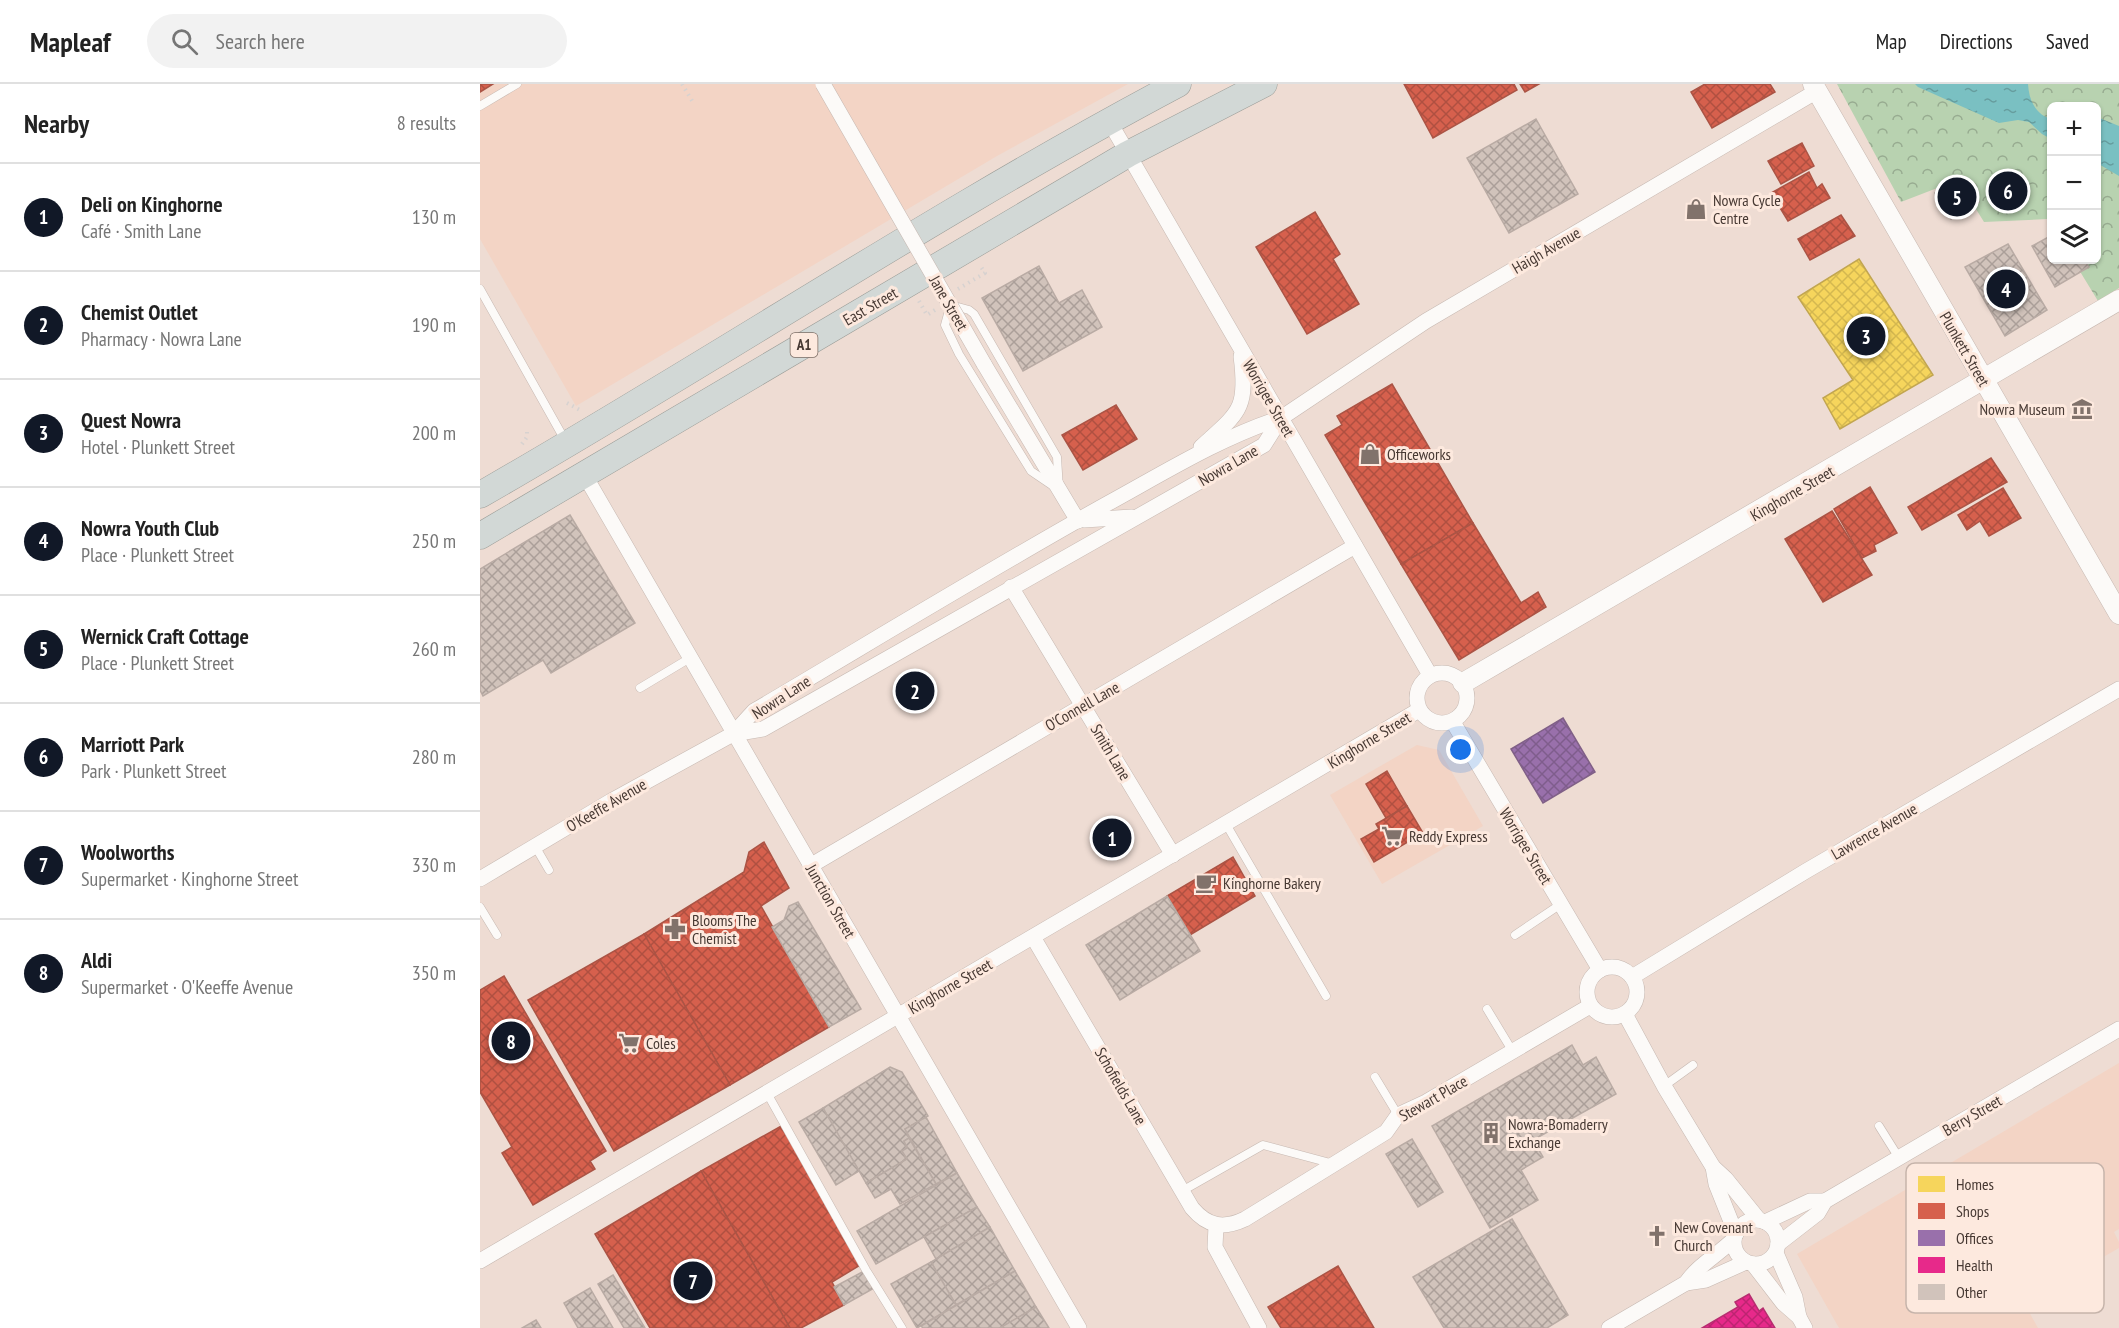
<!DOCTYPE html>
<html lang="en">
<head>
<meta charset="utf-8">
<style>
	body { margin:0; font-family:"PT Sans Narrow",sans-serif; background:#f2f2f2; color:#222 }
	.controls { position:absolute; right:18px; top:18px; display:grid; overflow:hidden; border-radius:9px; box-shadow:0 2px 4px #0004 }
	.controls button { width:54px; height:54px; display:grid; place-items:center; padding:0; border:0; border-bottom:2px solid #e0e0e0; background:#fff; color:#222; font:30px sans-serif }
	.you { position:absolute; left:981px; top:666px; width:21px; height:21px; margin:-15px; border:4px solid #fff; border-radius:50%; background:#1a73e8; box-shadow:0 0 0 9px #1a73e833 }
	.badge { display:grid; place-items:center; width:39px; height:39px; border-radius:50%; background:#111827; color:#fff; font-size:20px; font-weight:700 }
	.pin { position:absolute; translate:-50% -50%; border:3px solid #fff; box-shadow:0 2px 6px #0006 }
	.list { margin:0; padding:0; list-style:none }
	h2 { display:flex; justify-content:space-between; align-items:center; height:78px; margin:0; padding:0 24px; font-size:26px }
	h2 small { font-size:20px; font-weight:400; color:#767676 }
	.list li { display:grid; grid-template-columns:39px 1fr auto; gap:18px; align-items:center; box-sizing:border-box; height:108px; padding:0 24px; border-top:2px solid #e0e0e0 }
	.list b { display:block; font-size:22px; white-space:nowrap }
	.list p { margin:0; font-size:20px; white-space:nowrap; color:#767676 }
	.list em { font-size:20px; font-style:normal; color:#767676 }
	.icon { flex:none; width:33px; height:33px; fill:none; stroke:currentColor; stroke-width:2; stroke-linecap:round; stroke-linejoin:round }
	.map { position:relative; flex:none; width:1639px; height:1244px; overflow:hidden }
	header { display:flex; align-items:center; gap:36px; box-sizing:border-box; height:84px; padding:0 30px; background:#fff; border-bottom:2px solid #e0e0e0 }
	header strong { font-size:28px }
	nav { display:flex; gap:33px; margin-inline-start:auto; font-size:21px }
	.search { width:420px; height:54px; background:#f2f2f2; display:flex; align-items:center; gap:15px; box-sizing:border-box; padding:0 21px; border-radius:33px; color:#767676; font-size:22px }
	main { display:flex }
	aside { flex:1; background:#fff }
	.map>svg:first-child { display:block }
</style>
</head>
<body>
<header>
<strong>Mapleaf</strong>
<div class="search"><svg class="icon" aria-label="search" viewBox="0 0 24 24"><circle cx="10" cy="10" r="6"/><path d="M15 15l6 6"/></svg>Search here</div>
<nav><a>Map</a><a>Directions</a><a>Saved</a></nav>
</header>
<main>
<aside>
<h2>Nearby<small>8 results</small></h2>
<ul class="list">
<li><span class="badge">1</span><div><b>Deli on Kinghorne</b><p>Café · Smith Lane</p></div><em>130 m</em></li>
<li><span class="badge">2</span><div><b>Chemist Outlet</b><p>Pharmacy · Nowra Lane</p></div><em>190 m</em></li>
<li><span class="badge">3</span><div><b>Quest Nowra</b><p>Hotel · Plunkett Street</p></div><em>200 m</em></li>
<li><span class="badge">4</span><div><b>Nowra Youth Club</b><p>Place · Plunkett Street</p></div><em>250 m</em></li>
<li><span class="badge">5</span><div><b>Wernick Craft Cottage</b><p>Place · Plunkett Street</p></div><em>260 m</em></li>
<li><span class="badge">6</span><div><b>Marriott Park</b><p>Park · Plunkett Street</p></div><em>280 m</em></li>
<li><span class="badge">7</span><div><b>Woolworths</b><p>Supermarket · Kinghorne Street</p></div><em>330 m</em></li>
<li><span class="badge">8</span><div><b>Aldi</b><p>Supermarket · O'Keeffe Avenue</p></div><em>350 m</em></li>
</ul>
</aside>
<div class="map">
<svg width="1639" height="1244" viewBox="0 0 1639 1244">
	<defs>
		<pattern id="forest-crowns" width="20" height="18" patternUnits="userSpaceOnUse" patternTransform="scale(1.5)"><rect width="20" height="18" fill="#b8d2b0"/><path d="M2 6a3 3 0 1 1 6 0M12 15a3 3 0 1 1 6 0" fill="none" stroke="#97ab90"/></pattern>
		<pattern id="water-ripples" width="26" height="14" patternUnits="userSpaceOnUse" patternTransform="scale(1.5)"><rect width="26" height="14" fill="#7ac0c2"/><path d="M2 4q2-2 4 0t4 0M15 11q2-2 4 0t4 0" fill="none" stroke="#669d9e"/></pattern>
		<pattern id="homes-cross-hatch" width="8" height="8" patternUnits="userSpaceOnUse" patternTransform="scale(1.5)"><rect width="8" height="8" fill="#f6d55c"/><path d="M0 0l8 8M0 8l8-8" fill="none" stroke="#d4b850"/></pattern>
		<pattern id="shops-cross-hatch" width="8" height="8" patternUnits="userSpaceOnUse" patternTransform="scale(1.5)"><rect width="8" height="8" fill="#d6604d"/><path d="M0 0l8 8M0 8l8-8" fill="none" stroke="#af5041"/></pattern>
		<pattern id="offices-cross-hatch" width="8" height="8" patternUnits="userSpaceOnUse" patternTransform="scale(1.5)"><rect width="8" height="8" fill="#9970ab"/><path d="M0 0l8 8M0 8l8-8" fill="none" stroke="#7f5d8c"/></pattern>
		<pattern id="health-cross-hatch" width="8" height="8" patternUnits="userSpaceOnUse" patternTransform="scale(1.5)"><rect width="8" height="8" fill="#e7298a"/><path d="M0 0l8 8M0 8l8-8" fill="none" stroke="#bd2471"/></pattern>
		<pattern id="building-cross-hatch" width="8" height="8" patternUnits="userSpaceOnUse" patternTransform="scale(1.5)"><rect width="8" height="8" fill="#d1c3bb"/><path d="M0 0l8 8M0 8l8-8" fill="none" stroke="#ab9f99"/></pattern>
	</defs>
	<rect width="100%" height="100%" fill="#eedcd3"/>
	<g fill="#f3d4c5">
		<polygon points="0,0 648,0 517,72 96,322 0,155"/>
		<polygon points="937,661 959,666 1003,742 902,800 850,711"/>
		<polygon points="1639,979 1639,1145 1634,1148 1639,1158 1639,1164 1592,1191 1587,1183 1539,1210 1558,1244 1359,1244 1317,1170"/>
	</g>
	<polygon fill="url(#forest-crowns)" points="1357,0 1639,0 1639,204 1618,217 1593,176 1616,176 1616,22 1572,22 1571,141 1568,135 1504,138 1478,96 1421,118"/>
	<g fill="url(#water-ripples)">
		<path d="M1435 0H1548C1549 16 1555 30 1571 35V55L1562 50 1549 38 1538 36 1519 39 1438 3Z"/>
		<polygon points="1617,33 1639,42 1639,92 1617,79"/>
	</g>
	<polygon fill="url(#homes-cross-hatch)" stroke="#c2a650" stroke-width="1.5" points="1379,175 1453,291 1360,345 1343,314 1373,296 1318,213"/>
	<g fill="url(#shops-cross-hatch)" stroke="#ab5445" stroke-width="1.5">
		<polygon points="0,0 13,0 0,8"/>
		<polygon points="924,0 1034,0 1037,6 953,54"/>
		<polygon points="1040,0 1059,0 1045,8"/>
		<polygon points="1225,0 1290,0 1295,8 1232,44 1211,8"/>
		<polygon points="1322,59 1334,82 1301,100 1288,77"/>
		<polygon points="1329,88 1337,104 1342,100 1350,114 1308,137 1291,109"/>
		<polygon points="835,128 860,170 853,175 879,220 827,250 776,163"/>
		<polygon points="1361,131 1375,152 1330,176 1318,155"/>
		<polygon points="912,300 993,439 921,480 845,351 862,341 857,332"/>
		<polygon points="636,321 657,355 603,386 582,351"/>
		<polygon points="1511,374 1527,398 1442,446 1428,423"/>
		<polygon points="1390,403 1417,449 1394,461 1396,467 1382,474 1354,425"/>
		<polygon points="1523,404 1541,434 1509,452 1500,437 1487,446 1478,431"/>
		<polygon points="1352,427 1392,491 1343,518 1305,455"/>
		<polygon points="993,439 1041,519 1058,508 1066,523 979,576 921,480"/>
		<polygon points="907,687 927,722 906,734 886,700"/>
		<polygon points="927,722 943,749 894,778 881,755 899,745 896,740"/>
		<polygon points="284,758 309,804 281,822 349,943 250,1001 164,850 264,788 269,768"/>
		<polygon points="753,773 775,812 710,851 687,812"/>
		<polygon points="164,850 250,1001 134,1067 48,916"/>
		<polygon points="24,892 126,1067 110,1077 115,1085 53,1121 22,1069 32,1063 0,1008 0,906"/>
		<polygon points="303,1041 382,1180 352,1198 364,1221 321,1244 310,1244 221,1087"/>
		<polygon points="221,1087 245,1130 310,1244 170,1244 115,1150"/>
		<polygon points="858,1182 894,1244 801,1244 788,1223"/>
	</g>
	<polygon fill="url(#offices-cross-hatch)" stroke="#806087" stroke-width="1.5" points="1083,634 1115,688 1063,719 1031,665"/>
	<polygon fill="url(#health-cross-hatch)" stroke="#b72e70" stroke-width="1.5" points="1269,1210 1279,1227 1283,1224 1295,1244 1222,1244 1258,1223 1255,1218"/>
	<g fill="url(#building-cross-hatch)" stroke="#b9aba4" stroke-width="1.5">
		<polygon points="1056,35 1098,110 1029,149 987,74"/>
		<polygon points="1485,93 1499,118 1471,135 1455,109"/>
		<polygon points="1572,151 1572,176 1604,176 1609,183 1575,203 1552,162"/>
		<polygon points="1528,160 1567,226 1525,252 1485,183"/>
		<polygon points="559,182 579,219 602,206 622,243 543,287 502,214"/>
		<polygon points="90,431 155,539 71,589 63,576 3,612 0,606 0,485"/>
		<polygon points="687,812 720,867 640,916 606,861"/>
		<polygon points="318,818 381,925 349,943 292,843 304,836 309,822"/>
		<polygon points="1092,961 1103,981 1116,973 1136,1010 1053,1056 1063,1073 1041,1086 1058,1116 1010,1144 952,1042"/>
		<polygon points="410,983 422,988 448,1032 425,1045 429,1054 424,1057 427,1064 422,1067 427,1075 386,1099 343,1024"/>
		<polygon points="343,1024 379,1087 356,1101 319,1038"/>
		<polygon points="446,1033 477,1089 456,1100 425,1045"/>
		<polygon points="429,1054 456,1100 420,1120 411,1105 395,1114 386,1099 427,1075 422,1067 427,1064 424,1057"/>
		<polygon points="932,1055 963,1108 938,1123 906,1070"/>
		<polygon points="477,1089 497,1123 396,1180 377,1147"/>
		<polygon points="497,1123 510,1143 456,1175 444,1153"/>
		<polygon points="1032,1135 1088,1231 1067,1244 964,1244 933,1193"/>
		<polygon points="510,1143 535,1187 476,1221 451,1178"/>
		<polygon points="451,1178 476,1221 437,1244 411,1200"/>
		<polygon points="386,1186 396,1203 364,1221 354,1203"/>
		<polygon points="535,1187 556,1223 520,1244 443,1244 441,1242"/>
		<polygon points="133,1191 165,1244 144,1244 118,1200"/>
		<polygon points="110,1204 133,1244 98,1244 84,1219"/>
		<polygon points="556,1223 569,1244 520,1244"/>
		<polygon points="56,1236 61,1244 42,1244"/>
	</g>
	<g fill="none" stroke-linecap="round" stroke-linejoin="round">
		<defs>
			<g id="service">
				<polyline points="0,22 37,0"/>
				<polyline points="0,205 86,358"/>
				<polygon points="478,223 489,226 494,230 577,373 579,406 551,387 479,270 465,241 468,230"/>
				<polyline points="160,604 210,574"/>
				<polyline points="746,740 846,912"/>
				<polyline points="55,762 69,786"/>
				<polyline points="0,823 17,851"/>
				<polyline points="1035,851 1081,820"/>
				<polyline points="1007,925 1033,968"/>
				<polyline points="895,993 918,1031"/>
				<polyline points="1184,1002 1213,981"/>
				<polyline points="287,1009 386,1186 422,1244"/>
				<polyline points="1399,1042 1419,1074"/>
				<polyline points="702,1107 783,1061 854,1080"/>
			</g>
			<g id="minor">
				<polyline points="629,37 950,591"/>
				<polyline points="504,280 598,437"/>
				<path d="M721 363C759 328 768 326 761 272"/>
				<polyline points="104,390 599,1244"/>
				<polyline points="604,436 652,433"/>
				<polyline points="531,503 693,771"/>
				<circle cx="962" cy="614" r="25"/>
				<polyline points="973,638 1120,886"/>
				<polyline points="253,650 283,645 784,361 801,334"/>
				<polyline points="330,782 875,462"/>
				<path d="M0 795 131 717 253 650 274 627C391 558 507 487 625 421 682 390 739 354 801 334L946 237 1337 7"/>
				<path d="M553 853 712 1124C728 1143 744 1145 765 1135L906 1048 918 1031 946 1018 1110 922"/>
				<circle cx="1132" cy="908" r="25"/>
				<polyline points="1152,893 1326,787 1639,605"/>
				<polyline points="1145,930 1184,1002 1233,1083 1236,1100 1256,1150"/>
				<polyline points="1233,1083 1246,1095 1279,1136"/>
				<circle cx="1276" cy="1158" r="22"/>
				<polyline points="1285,1138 1330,1117 1345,1117"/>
				<polyline points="736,1142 735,1163 779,1244"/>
				<polyline points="1298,1160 1338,1129 1345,1117 1639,945"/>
				<polyline points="1296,1169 1315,1213 1319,1233 1325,1244"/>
				<polyline points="0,1177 939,626"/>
				<polyline points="1273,1180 1303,1219 1319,1233"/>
				<polyline points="1206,1199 1226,1196 1266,1178"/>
				<path d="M1129 1244 1206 1199C1218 1181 1239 1170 1254 1155"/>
			</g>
			<g id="tertiary">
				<polyline points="1333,0 1639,530"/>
				<polyline points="983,599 1639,216"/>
			</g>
			<g id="trunk">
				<path d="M0 411C234 277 460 126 698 0"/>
				<polyline points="0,452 648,70 784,0"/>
			</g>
		</defs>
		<use href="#service" stroke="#c6b8b1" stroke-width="9"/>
		<use href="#minor" stroke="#c6b8b1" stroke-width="16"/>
		<use href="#tertiary" stroke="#c6b8b1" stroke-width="21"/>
		<use href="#trunk" stroke="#9b9d98" stroke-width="27"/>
		<g stroke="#d7d2d0" stroke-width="4" stroke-dasharray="1.5 4.5" stroke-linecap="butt">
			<polyline points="202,0 214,20"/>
			<polyline points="478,205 505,189 501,183 499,184"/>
			<polyline points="439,217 447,231 455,226"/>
			<polyline points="87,319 100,326 103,325"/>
			<polyline points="42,360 47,353 47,345"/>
		</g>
		<use href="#service" stroke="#fcfaf8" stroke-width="8"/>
		<use href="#minor" stroke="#fcfaf8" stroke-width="15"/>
		<use href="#tertiary" stroke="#fcfaf8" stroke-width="20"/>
		<use href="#trunk" stroke="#d2d8d6" stroke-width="26"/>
		<defs>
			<polyline id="minor-bridge" points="343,0 504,280"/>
		</defs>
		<use href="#minor-bridge" stroke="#c6b8b1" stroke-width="16" stroke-linecap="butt"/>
		<use href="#minor-bridge" stroke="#fcfaf8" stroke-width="15"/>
	</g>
	<defs>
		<symbol id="shop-bare" viewBox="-9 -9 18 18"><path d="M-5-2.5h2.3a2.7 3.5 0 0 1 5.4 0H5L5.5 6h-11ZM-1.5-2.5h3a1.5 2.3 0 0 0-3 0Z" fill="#81726b" stroke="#fde9de" stroke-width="2.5" paint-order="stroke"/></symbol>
		<symbol id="museum-bare" viewBox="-9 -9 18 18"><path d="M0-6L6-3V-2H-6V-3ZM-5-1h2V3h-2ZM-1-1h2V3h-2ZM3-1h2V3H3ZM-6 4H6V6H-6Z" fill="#81726b" stroke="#fde9de" stroke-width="2.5" paint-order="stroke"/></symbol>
		<symbol id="supermarket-bare" viewBox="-9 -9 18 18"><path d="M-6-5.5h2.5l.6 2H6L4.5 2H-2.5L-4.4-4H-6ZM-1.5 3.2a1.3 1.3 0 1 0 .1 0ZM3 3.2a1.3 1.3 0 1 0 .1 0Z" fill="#81726b" stroke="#fde9de" stroke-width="2.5" paint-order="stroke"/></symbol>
		<symbol id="cafe-bare" viewBox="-9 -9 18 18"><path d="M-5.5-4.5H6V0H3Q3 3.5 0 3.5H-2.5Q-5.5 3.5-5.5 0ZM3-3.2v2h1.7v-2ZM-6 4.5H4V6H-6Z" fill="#81726b" stroke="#fde9de" stroke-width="2.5" paint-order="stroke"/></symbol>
		<symbol id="pharmacy-bare" viewBox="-9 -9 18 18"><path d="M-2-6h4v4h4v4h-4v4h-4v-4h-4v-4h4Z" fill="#81726b" stroke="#fde9de" stroke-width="2.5" paint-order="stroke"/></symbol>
		<symbol id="building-bare" viewBox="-9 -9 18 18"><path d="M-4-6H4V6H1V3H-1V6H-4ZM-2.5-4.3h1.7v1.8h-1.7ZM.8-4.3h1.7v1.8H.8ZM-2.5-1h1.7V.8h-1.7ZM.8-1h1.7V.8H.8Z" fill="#81726b" stroke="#fde9de" stroke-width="2.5" paint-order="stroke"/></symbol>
		<symbol id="church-bare" viewBox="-9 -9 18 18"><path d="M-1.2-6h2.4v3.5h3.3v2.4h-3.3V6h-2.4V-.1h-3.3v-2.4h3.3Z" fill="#81726b" stroke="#fde9de" stroke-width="2.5" paint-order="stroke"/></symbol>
	</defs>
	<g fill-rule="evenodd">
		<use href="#shop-bare" x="1201" y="110" width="30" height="30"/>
		<use href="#museum-bare" x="1587" y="310" width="30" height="30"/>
		<use href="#shop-bare" x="875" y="355" width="30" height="30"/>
		<use href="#supermarket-bare" x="897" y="737" width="30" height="30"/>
		<use href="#cafe-bare" x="711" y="784" width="30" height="30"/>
		<use href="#pharmacy-bare" x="180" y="830" width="30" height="30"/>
		<use href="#supermarket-bare" x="134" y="944" width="30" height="30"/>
		<use href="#building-bare" x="996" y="1034" width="30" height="30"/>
		<use href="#church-bare" x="1162" y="1137" width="30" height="30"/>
	</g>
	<g text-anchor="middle" stroke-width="6" stroke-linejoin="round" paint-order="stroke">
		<rect fill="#fde9de" stroke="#7e6e66" stroke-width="1.5" x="310.5" y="249" width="27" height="24" rx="4.5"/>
		<g font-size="15" font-weight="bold" fill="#473933">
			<text x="324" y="266">A1</text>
		</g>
		<g font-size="16" fill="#473933" stroke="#fde9de" text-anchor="start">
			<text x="1233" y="122">Nowra Cycle<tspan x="1233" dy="18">Centre</tspan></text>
			<text x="1585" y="331" text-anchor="end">Nowra Museum</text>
			<text x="907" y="376">Officeworks</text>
			<text x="929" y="758">Reddy Express</text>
			<text x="743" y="805">Kinghorne Bakery</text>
			<text x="212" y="842">Blooms The<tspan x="212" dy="18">Chemist</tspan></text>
			<text x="166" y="965">Coles</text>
			<text x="1028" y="1046">Nowra-Bomaderry<tspan x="1028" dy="18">Exchange</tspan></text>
			<text x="1194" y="1149">New Covenant<tspan x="1194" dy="18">Church</tspan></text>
		</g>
		<g font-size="16" fill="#473933" stroke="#fde9de">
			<text transform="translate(1066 166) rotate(-30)" y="6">Haigh Avenue</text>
			<text transform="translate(469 219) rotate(60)" y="6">Jane Street</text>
			<text transform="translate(390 222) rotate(-30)" y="6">East Street</text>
			<text transform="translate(1485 265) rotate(60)" y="6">Plunkett Street</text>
			<text transform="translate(789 314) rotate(60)" y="6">Worrigee Street</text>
			<text transform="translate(748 381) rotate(-30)" y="6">Nowra Lane</text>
			<text transform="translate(1312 409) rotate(-30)" y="6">Kinghorne Street</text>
			<text transform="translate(301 613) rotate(-33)" y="6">Nowra Lane</text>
			<text transform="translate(602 622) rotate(-30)" y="6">O'Connell Lane</text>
			<text transform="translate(889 656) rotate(-31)" y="6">Kinghorne Street</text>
			<text transform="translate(631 668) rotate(59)" y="6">Smith Lane</text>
			<text transform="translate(126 721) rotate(-30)" y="6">O'Keeffe Avenue</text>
			<text transform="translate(1394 747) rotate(-30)" y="6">Lawrence Avenue</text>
			<text transform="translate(1046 762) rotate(59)" y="6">Worrigee Street</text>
			<text transform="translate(351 817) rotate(60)" y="6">Junction Street</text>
			<text transform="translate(470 902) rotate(-30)" y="6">Kinghorne Street</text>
			<text transform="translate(641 1002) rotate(60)" y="6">Schofields Lane</text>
			<text transform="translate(953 1014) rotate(-30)" y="6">Stewart Place</text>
			<text transform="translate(1492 1031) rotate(-30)" y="6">Berry Street</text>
		</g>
	</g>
	<rect x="1426" y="1079" width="198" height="150" rx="9" fill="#fde9de" stroke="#c6b4ab" stroke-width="1.5"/>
	<rect x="1438" y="1092" width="27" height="16" fill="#f6d55c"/>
	<rect x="1438" y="1119" width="27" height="16" fill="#d6604d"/>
	<rect x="1438" y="1146" width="27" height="16" fill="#9970ab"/>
	<rect x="1438" y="1173" width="27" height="16" fill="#e7298a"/>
	<rect x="1438" y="1200" width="27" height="16" fill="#d1c3bb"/>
	<g font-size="16" fill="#473933">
		<text x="1476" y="1106">Homes</text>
		<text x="1476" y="1133">Shops</text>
		<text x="1476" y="1160">Offices</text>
		<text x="1476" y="1187">Health</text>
		<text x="1476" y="1214">Other</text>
	</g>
</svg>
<div class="controls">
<button>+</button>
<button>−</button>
<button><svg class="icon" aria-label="layers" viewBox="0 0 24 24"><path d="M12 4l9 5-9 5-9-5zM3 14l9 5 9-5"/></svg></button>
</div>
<div class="you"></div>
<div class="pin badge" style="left:632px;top:754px">1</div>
<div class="pin badge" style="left:435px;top:607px">2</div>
<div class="pin badge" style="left:1386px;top:252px">3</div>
<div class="pin badge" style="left:1526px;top:205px">4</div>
<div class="pin badge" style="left:1477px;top:113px">5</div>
<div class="pin badge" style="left:1528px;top:107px">6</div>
<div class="pin badge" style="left:213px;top:1197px">7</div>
<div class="pin badge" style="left:31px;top:957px">8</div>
</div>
</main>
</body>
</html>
